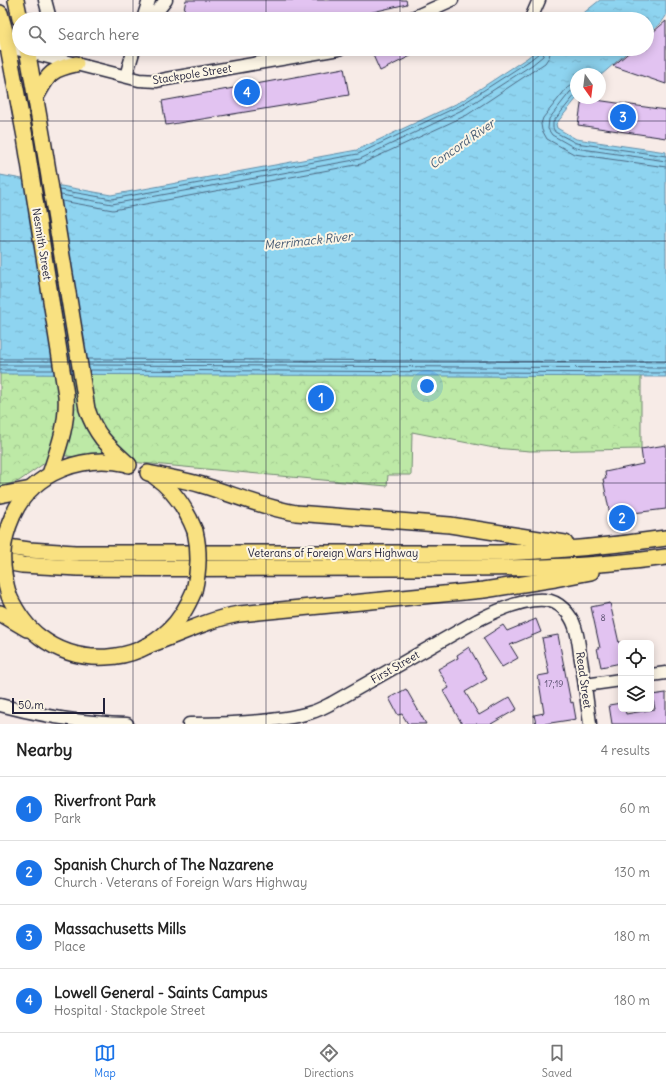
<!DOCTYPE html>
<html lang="en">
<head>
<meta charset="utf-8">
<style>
	body { margin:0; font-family:Delius,sans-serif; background:#f6f6f6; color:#222 }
	.controls { position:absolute; right:12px; bottom:12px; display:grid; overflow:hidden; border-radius:6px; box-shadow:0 2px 10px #0003 }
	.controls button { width:36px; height:36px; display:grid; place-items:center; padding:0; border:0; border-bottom:1px solid #e0e0e0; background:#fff; color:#222; font:20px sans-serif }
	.compass { position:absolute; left:570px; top:68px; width:36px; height:36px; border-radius:50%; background:#fff; box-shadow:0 2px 10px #0003; rotate:166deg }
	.scale { position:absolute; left:12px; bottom:10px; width:93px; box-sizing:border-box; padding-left:4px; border:2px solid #22223b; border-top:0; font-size:11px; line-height:14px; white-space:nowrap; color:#22223b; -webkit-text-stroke:3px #fcf5e5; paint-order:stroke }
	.you { position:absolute; left:427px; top:386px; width:14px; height:14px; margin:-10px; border:3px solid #fff; border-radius:50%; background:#1a73e8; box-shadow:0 0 0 6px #1a73e833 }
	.badge { display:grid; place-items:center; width:26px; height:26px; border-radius:50%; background:#1a73e8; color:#fff; font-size:13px; font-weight:700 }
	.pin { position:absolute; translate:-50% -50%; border:2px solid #fff; box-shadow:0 1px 4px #0006 }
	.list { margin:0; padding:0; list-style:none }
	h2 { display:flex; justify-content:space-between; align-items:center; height:52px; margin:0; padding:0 16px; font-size:17px }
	h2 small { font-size:13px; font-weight:400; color:#767676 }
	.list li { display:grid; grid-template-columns:26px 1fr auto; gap:12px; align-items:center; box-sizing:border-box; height:64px; padding:0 16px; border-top:1px solid #e0e0e0 }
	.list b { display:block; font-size:15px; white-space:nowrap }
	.list p { margin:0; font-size:13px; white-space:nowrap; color:#767676 }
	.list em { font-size:13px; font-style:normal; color:#767676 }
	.icon { flex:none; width:22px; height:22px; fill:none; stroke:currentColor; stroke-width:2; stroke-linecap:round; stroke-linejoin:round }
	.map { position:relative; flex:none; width:666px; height:724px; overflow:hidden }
	.search { position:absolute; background:#fff; box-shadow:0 2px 10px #0003; left:12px; right:12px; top:12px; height:44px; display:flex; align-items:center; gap:10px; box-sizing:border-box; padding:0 14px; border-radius:22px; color:#767676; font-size:15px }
	.sheet { height:308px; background:#fff }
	nav { display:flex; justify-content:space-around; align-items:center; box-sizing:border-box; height:56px; border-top:1px solid #e0e0e0; background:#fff; font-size:11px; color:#767676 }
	nav a { display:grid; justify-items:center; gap:2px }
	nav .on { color:#1a73e8 }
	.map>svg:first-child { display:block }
</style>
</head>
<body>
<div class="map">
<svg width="666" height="724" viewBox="0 0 666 724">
	<defs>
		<pattern id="park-crowns" width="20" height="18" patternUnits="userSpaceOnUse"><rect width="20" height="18" fill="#bde9a6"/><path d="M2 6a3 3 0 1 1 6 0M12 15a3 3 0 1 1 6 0" fill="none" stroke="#a2c890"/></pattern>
		<pattern id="water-ripples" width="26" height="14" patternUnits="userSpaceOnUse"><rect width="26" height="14" fill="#8ed4f0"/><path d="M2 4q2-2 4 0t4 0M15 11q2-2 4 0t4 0" fill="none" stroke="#7ab6cf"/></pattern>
	</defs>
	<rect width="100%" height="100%" fill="#f7ebe7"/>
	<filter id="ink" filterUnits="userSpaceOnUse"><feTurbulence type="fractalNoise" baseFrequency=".025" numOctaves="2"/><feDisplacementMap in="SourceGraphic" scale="8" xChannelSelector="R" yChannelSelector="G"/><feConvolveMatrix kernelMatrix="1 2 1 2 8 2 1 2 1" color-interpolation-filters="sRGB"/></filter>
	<g filter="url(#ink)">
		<polygon fill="url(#park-crowns)" stroke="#708670" points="641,359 641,449 530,451 494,448 412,432 411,475 388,475 387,486 56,455 19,481 0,487 0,363"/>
		<g fill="url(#water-ripples)" stroke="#638da8">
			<polygon points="600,0 666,0 666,16 661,23 647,35 647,19 576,19"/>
			<polygon points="538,49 631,49 600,76 600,74 576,74 576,98 577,98 556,124 557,128 576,139 666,152 666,377 0,374 0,175 111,195 357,150 460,102 527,58"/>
		</g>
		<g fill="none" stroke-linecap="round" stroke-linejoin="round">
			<g stroke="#4d6983" stroke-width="1">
				<polyline points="576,83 571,85 566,89 543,118 541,124 542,130 547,139 574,154 666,167"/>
				<polyline points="576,89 570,92 549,119 548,129 552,135 575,148 666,161"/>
				<polyline points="576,94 553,122 553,128 555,132 576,143 666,156"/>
				<polyline points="60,190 112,199 358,154 461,105 529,61 539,53 540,49"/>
				<polyline points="61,195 112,204 360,159 464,109 532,65 543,56 545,49"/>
				<polyline points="62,201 113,210 361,164 467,115 545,63 549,57 551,49"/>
				<polyline points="0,359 52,359"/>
				<polyline points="87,359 666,362"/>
				<polyline points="0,365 53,365"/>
				<polyline points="88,365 666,368"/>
				<polyline points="0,370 53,370"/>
				<polyline points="89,370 666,373"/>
			</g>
		</g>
		<g fill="#e2c3f1" stroke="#22223b">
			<polygon points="186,0 406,0 407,4 343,19 182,19"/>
			<polygon points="666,21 666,84 613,66 633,49 647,49 647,37"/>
			<polygon points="380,49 425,49 380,71 372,53"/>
			<polygon points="344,68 349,95 166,125 162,101"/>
			<polygon points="582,98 666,110 666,138 578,125"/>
			<polygon points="666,445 666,509 633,513 634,521 612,525 603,479 606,479 605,472 643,464 641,449"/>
			<polygon points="610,603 619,643 621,642 621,663 601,667 597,648 600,648 591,607"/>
			<polygon points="536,619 541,632 510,645 518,658 502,667 483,638 503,625 507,631"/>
			<polygon points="558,635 571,703 573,702 576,719 544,724 536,724 534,715 544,713 538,676 549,674 542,638"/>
			<polygon points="469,647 487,679 465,692 479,715 510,697 517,709 491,724 462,724 443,691 449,688 438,669 458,658 457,655"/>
			<polygon points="406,689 426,724 408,724 402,714 398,715 389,698"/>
			<polygon points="666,693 666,724 612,724 609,705 621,703 621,709 625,709 626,714 655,709 652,695"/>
		</g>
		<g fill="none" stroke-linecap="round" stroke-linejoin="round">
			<defs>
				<g id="minor">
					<polyline points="45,0 50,19"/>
					<polyline points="532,16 539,0"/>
					<polyline points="143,19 155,14 166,0"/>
					<polyline points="143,19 149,0"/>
					<polyline points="410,19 452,0"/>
					<polyline points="1,45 139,80 157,81 166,79 339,49"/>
					<polyline points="126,76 134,49"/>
					<polyline points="651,675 666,673"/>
					<polyline points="585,685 621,680"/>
					<path d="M0 705C41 716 84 723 127 724"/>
					<path d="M189 724C226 724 277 723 312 712 319 710 326 706 332 703L478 620C496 611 524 598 545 600 559 601 571 614 575 627 578 636 579 645 580 654 584 677 587 701 590 724"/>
				</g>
				<g id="major">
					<polyline points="16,0 20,19"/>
					<path d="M0 13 5 31 25 137 66 395C68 423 59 447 50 474"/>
					<path d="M27 49 43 140 87 409C96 436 108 446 129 465"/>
					<path d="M36 97C49 74 49 70 76 64"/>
					<path d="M148 473C166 477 185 480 202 485 235 495 261 507 296 513L450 525 565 543"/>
					<path d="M154 476C174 490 186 508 195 531"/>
					<polyline points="0,495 31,489"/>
					<path d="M13 515C33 471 84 454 128 464"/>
					<path d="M0 546 29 550 75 553H500C555 551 611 546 666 538"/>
					<path d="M0 561 22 565 78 568C182 569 285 568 389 568 481 568 575 570 666 557"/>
					<path d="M9 596C16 611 25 626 40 637 78 666 134 664 169 630 181 619 188 605 194 591"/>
					<polyline points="0,613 27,629"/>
					<path d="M144 647C176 636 206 620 239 614L484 590 555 579 591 572"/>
				</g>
			</defs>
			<use href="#minor" stroke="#22223b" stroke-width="15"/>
			<use href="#major" stroke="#22223b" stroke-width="18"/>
			<use href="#minor" stroke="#fcf5e5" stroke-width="12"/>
			<use href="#major" stroke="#f9e181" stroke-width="15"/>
			<defs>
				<g id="major-bridge">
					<path d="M194 591C199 570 200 552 195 531"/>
					<path d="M9 596C0 565 0 544 13 515"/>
				</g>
			</defs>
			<use href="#major-bridge" stroke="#22223b" stroke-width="18" stroke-linecap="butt"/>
			<use href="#major-bridge" stroke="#f9e181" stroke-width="15"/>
		</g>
	</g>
	<path fill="none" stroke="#22223b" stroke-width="1" stroke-opacity="0.55" d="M133 0V19M266 0V19M400 0V19M533 0V19M133 49V724M266 49V724M400 49V724M533 49V724M0 121H666M0 241H666M0 362H666M0 483H666M0 603H666"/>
	<g text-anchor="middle" stroke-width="4" stroke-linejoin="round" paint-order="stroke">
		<g font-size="9" fill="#524a68">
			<text x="603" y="621">8</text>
			<text x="554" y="687">17;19</text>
		</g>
		<g font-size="11" fill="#22223b" stroke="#fcf5e5">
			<text transform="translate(192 74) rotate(-9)" y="4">Stackpole Street</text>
			<text transform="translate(42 244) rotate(81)" y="4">Nesmith Street</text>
			<text x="333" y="557">Veterans of Foreign Wars Highway</text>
			<text transform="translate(395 667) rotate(-30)" y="4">First Street</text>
			<text transform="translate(584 680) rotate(82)" y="4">Read Street</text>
		</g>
		<g font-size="12" font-style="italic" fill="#425771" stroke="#fcf5e5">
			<text transform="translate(462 144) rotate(-35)" y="4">Concord River</text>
			<text transform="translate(308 241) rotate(-6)" y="4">Merrimack River</text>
		</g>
	</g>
</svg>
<div class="controls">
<button><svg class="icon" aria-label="locate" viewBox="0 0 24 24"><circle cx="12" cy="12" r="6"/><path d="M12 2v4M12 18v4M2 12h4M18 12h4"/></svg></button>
<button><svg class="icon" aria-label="layers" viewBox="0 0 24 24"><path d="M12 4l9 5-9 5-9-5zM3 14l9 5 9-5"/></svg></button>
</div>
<svg class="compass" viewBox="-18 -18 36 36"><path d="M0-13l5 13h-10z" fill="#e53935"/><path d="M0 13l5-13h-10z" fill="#767676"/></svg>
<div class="scale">50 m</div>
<div class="you"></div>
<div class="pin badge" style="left:321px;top:398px">1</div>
<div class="pin badge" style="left:622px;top:518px">2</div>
<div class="pin badge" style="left:623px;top:117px">3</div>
<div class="pin badge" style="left:247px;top:92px">4</div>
<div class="search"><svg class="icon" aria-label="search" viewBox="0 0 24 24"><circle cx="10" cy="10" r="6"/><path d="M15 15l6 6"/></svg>Search here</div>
</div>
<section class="sheet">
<h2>Nearby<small>4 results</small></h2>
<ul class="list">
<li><span class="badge">1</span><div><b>Riverfront Park</b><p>Park</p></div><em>60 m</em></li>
<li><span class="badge">2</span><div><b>Spanish Church of The Nazarene</b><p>Church · Veterans of Foreign Wars Highway</p></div><em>130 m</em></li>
<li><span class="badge">3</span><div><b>Massachusetts Mills</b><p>Place</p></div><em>180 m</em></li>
<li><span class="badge">4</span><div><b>Lowell General - Saints Campus</b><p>Hospital · Stackpole Street</p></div><em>180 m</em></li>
</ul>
</section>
<nav>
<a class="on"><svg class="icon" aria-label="map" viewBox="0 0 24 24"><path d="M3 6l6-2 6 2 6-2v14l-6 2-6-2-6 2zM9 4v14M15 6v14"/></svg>Map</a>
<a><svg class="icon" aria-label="directions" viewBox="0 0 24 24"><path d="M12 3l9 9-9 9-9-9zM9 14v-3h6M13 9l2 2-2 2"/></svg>Directions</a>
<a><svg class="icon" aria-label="saved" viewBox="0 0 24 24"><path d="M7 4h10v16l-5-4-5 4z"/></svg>Saved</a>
</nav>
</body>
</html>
